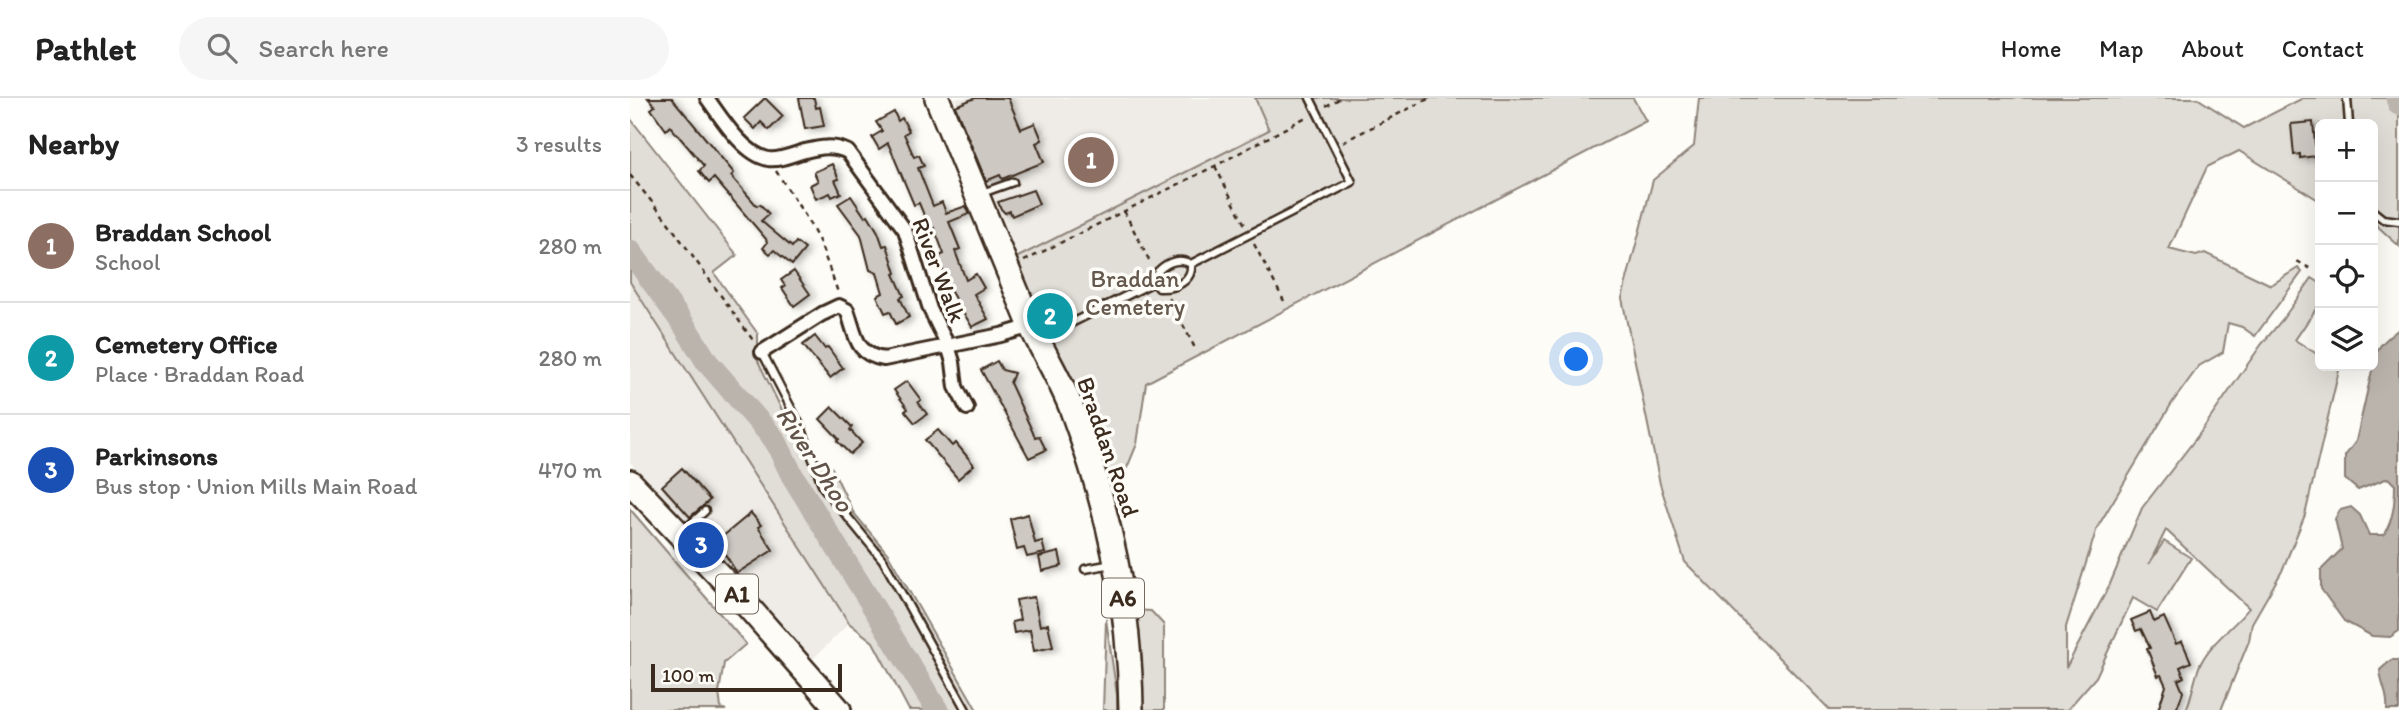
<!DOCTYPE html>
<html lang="en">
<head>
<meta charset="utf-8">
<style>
	body { margin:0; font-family:Itim,sans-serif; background:#f6f6f6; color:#222 }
	.controls { position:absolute; right:21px; top:21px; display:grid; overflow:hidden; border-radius:10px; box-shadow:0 7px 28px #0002 }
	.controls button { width:63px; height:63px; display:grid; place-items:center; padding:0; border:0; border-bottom:2px solid #e0e0e0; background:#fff; color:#222; font:35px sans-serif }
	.scale { position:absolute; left:21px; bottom:18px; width:191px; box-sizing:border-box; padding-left:7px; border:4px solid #3b2a1e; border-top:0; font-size:19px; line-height:24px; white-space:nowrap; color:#3b2a1e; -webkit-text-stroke:5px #fdfcf7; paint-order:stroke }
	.you { position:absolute; left:947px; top:262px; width:24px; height:24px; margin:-18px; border:5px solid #fff; border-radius:50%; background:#1a73e8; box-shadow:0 0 0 10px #1a73e833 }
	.badge { display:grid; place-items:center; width:46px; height:46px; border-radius:50%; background:#c8321e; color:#fff; font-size:23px; font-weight:700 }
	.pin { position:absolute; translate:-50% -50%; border:4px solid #fff; box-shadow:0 2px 7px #0006 }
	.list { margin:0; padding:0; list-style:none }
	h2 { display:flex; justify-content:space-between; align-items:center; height:91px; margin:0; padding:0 28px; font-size:30px }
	h2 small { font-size:23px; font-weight:400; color:#767676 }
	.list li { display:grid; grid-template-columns:46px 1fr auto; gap:21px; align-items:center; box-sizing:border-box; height:112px; padding:0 28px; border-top:2px solid #e0e0e0 }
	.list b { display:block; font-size:26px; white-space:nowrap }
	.list p { margin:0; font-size:23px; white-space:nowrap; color:#767676 }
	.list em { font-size:23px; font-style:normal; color:#767676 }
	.icon { flex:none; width:38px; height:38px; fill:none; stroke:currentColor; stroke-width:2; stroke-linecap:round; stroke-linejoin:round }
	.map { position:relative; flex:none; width:1769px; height:612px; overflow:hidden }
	header { display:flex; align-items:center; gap:42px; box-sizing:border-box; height:98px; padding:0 35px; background:#fff; border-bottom:2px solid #e0e0e0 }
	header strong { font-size:33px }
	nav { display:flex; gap:38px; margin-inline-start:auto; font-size:24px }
	.search { width:490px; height:63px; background:#f6f6f6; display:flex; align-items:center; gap:18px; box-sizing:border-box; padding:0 24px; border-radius:38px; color:#767676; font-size:26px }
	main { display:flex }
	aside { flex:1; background:#fff }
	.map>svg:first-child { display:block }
</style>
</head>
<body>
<header>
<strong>Pathlet</strong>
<div class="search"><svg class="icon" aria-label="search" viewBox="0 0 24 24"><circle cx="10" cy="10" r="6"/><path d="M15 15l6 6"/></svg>Search here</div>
<nav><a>Home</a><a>Map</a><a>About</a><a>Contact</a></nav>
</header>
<main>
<aside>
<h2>Nearby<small>3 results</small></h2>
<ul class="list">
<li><span class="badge" style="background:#8d6e63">1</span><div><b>Braddan School</b><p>School</p></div><em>280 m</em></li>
<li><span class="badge" style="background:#0f9aa8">2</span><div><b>Cemetery Office</b><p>Place · Braddan Road</p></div><em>280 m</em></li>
<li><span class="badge" style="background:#1a4fb4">3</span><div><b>Parkinsons</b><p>Bus stop · Union Mills Main Road</p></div><em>470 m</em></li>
</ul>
</aside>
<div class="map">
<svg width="1769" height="612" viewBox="0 0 1769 612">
	<defs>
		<filter id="shadow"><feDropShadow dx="4.5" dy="2.5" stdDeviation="3.5" flood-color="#0004"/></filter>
	</defs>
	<rect width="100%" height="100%" fill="#fdfcf7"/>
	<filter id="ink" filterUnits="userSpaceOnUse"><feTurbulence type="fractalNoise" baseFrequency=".0143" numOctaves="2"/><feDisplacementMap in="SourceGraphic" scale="14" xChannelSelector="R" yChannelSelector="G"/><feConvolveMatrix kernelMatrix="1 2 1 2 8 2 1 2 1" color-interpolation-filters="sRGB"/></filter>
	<g filter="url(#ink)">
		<g fill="#efece7">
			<polygon points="324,0 625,0 639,31 384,161 324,9 327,7"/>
			<polygon points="0,184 219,525 175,569 0,364"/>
		</g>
		<g fill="#e1ded7" stroke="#8e847a" stroke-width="2">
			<polygon points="625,0 1003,0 1016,23 516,285 507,346 497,370 480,380 454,317 421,245 422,240 418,233 415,232 384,161 639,32"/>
			<path d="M1069 0H1567L1614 30 1673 0H1769V148L1743 124V26H1690V103L1609 53 1577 69 1539 151 1566 158 1575 155 1641 187 1668 170 1672 174 1625 238 1612 229 1598 225 1593 254 1569 268 1542 305 1467 430 1436 529V570L1480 486 1512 410 1570 335 1631 247 1652 222 1682 180 1690 185V205L1665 242 1687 256 1690 253V268H1710L1675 417 1652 473 1622 525 1619 543 1591 612H1556C1562 598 1564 583 1569 569 1579 545 1603 530 1619 510L1536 432 1519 466 1534 443 1561 460 1527 514 1503 500 1466 579 1437 612H1200L1055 464 1030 386 992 200 1023 82 1064 48Z"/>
			<polygon points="0,20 107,157 84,175 128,236 128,263 170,349 202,370 223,414 258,456 347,612 279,612 243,544 219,525 0,184"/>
			<polygon points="0,411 116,546 94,565 89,594 91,610 96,612 0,612"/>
			<polygon points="504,512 521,513 534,527 534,612 508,612"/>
			<polygon points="476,521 487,597 487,612 473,612"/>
		</g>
		<g fill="#bbb4ad" stroke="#887d74" stroke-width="2">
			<path d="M1769 231V533L1760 539 1742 538 1714 523 1691 491V472L1712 451 1705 421 1710 412 1721 409 1730 417 1739 437H1754C1763 421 1765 406 1765 387L1758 380 1728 392 1715 381V358L1726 343 1743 268C1743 251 1756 241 1769 231Z"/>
			<path d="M1761 562H1769V612H1757C1759 595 1751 589 1750 572Z"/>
		</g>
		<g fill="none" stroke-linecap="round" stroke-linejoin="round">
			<g stroke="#bbb4ad" stroke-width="23">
				<polyline points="1767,0 1769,6"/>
				<polyline points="0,153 54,227 77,264 145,342 162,377 307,612"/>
			</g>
		</g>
		<g fill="#cdc8c2" stroke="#3b2a1e" stroke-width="2" filter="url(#shadow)">
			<polygon points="18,0 42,0 104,75 101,78 127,108 130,106 139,116 131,123 162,149 166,144 175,151 162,167 144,152 140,156 133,150 137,145 136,141 84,80 79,85 69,73 74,68 40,28 36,32 21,11 25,8"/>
			<polygon points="135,0 153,18 139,32 131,24 125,31 114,20"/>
			<polygon points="169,0 184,0 186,10 190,9 194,28 175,31"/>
			<polygon points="345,0 378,0 391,31 405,25 412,42 406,45 414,64 372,81 370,77 356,83 325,8"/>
			<polygon points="264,14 268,23 272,20 279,33 274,36 284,59 289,57 294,68 288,70 303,108 312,104 316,115 336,108 339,116 319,124 330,151 325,153 336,182 346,176 354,190 344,196 358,221 342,229 321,194 308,159 314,156 304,130 300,132 289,105 284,107 258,45 249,51 242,39 252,33 246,24"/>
			<polygon points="1683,24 1686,58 1670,60 1670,56 1664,57 1661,26"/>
			<polygon points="202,66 209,81 205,82 211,95 202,99 200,95 186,101 180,87 188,83 184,74"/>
			<polygon points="403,92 409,106 382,118 380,113 375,115 371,111 368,104"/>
			<polygon points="221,98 235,119 238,117 248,134 253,148 257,147 266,175 264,176 274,198 270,200 279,219 266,226 260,213 255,215 247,198 253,195 247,175 240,172 231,137 208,106"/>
			<polygon points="164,173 180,196 164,208 152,190 155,188 151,182"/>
			<polygon points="185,238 195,251 198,249 213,270 200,280 173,247"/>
			<polygon points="367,263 372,272 384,275 380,285 405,339 409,338 416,352 399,360 351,272"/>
			<polygon points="277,283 291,302 288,304 297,316 285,325 275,313 278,311 264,292"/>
			<polygon points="202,309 222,329 220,332 232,345 220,356 207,343 209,341 190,321"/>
			<polygon points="308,332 322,348 326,345 344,367 328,381 295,342"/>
			<polygon points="52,370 80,402 60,419 32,388"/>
			<polygon points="121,415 131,427 128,429 143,452 107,475 95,456 91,459 81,448"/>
			<polygon points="398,416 405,445 412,443 415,455 397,459 394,450 387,452 380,421"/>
			<polygon points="429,454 432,468 412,473 409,459"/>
			<polygon points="404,499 410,528 418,526 423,549 404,553 400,532 384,535 382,524 390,522 386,502"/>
			<polygon points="1520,514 1524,524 1534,519 1546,546 1552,543 1561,564 1550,569 1554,579 1548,582 1553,594 1546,612 1528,612 1536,588 1531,577 1528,578 1517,551 1520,550 1511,531 1506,533 1501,522"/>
		</g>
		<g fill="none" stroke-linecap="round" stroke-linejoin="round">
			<defs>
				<g id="lane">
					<polyline points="1717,0 1719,26"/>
					<polyline points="352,95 383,84"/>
					<polyline points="1743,113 1753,121 1769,123"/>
					<path d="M524 184 529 190C545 191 563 183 561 166"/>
					<path d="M411 240 524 184V178C533 166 547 158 561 166L722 84 680 0"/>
					<polyline points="132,254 172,331 193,389 253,462 336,612"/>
					<polyline points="53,433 75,413"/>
					<polyline points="455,471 482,466"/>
				</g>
				<g id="street">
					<path d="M77 0C91 19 113 56 138 61 149 63 164 56 175 53 191 49 203 47 218 54L275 132 300 211 318 248 323 264 326 289 337 310"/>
					<path d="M132 254 192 216 209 208 217 212C226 236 224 256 254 261L371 237 401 228"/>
				</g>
				<g id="highway">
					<path d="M307 0C338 75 369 151 400 226 413 255 431 282 442 312 479 412 500 505 501 612"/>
					<polyline points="0,384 106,495 209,612"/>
				</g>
			</defs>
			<use href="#lane" stroke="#3b2a1e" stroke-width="11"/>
			<use href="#street" stroke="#3b2a1e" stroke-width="18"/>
			<use href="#highway" stroke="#3b2a1e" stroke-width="28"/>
			<g stroke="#3b2a1e" stroke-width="2.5" stroke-dasharray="5 5" stroke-linecap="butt">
				<polyline points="696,8 711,0"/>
				<polyline points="713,44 800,0"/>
				<polyline points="585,68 615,127"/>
				<polyline points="146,73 176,119 190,145 209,197"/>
				<polyline points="0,77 35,120 125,245"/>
				<polyline points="494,113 521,166"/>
				<polyline points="624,146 654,203"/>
				<polyline points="394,163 585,68 678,18"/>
				<polyline points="1667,163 1681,171"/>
				<polyline points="539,200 566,252"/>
			</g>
			<use href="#lane" stroke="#fdfcf7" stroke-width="6"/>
			<use href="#street" stroke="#fdfcf7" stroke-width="12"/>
			<use href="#highway" stroke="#fdfcf7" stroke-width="23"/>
		</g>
	</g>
	<g text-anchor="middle" stroke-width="7" stroke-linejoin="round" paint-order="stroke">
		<g fill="#fdfcf7" stroke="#75695f" stroke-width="2">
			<rect x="86" y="476.5" width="42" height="39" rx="5"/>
			<rect x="472" y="480.5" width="42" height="39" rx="5"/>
		</g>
		<g font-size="23" font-weight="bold" fill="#3b2a1e">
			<text x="107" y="504">A1</text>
			<text x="493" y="508">A6</text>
		</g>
		<g font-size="24" fill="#3b2a1e" stroke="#fdfcf7">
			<text transform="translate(309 172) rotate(69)" y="8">River Walk</text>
			<text transform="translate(478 349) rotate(71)" y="8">Braddan Road</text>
		</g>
		<g font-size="24" fill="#64574c" stroke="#fdfcf7">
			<text x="505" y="189">Braddan<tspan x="505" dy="28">Cemetery</tspan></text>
		</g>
		<g font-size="26" font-style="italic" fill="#615349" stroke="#fdfcf7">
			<text transform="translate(185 361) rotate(57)" y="9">River Dhoo</text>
		</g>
	</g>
</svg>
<div class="controls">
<button>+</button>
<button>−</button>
<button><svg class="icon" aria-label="locate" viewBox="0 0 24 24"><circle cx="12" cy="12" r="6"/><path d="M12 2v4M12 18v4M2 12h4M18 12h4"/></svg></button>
<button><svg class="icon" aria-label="layers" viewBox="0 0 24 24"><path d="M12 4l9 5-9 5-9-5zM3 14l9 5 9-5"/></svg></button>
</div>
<div class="scale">100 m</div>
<div class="you"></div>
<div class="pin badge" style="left:461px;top:62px;background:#8d6e63">1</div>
<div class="pin badge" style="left:420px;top:218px;background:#0f9aa8">2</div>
<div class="pin badge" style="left:71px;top:447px;background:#1a4fb4">3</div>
</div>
</main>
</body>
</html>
